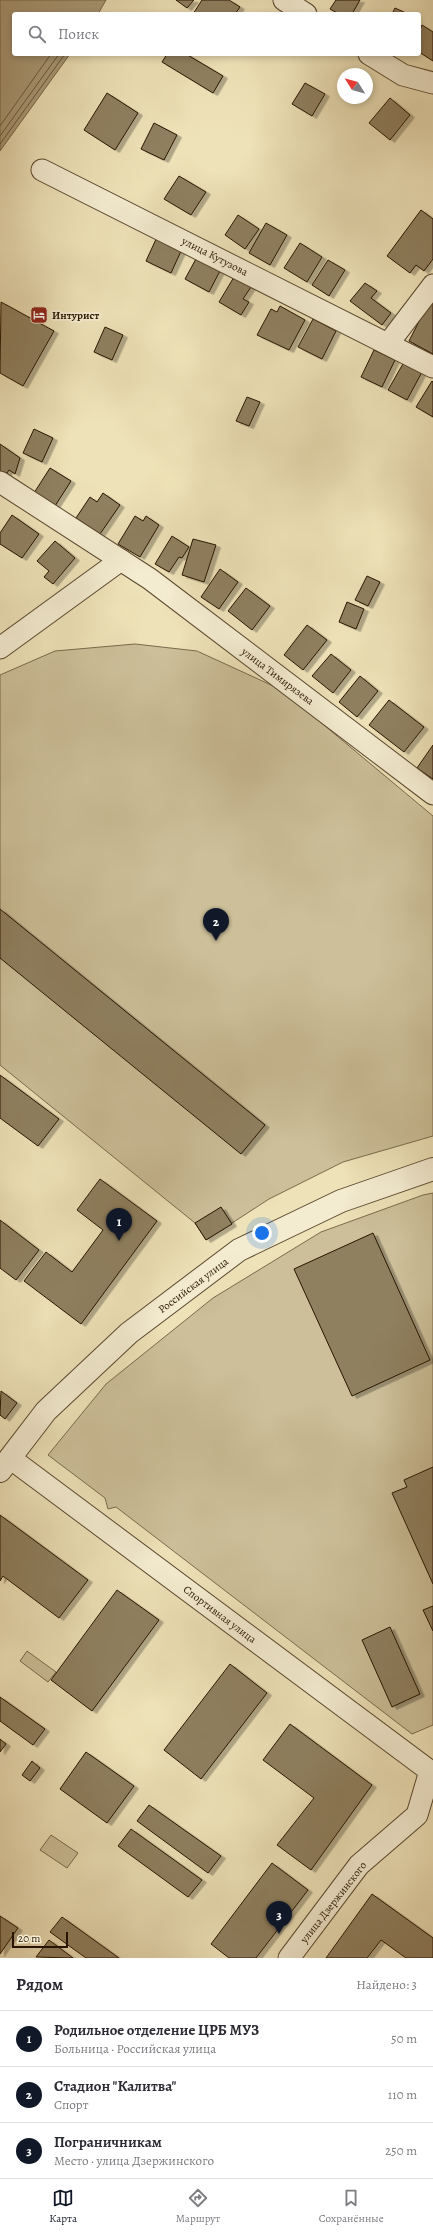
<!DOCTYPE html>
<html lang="ru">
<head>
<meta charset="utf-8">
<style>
	body { margin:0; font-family:Alegreya,serif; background:#f7f7f7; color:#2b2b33 }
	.compass { position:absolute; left:337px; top:68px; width:36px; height:36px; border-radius:50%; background:#fff; box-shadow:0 2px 6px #0003; rotate:307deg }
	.scale { position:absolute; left:12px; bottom:10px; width:56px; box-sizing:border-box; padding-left:4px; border:2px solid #281501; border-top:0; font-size:11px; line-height:14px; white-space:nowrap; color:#281501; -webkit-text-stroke:3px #f4ecd1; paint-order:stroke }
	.you { position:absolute; left:262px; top:1233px; width:14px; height:14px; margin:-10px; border:3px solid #fff; border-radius:50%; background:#1a73e8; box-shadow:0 0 0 6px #1a73e833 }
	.badge { display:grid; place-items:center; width:26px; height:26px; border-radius:50%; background:#111827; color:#fff; font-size:13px; font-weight:700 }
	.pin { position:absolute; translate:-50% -33px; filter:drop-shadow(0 1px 2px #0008) }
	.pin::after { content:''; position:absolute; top:21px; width:14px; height:12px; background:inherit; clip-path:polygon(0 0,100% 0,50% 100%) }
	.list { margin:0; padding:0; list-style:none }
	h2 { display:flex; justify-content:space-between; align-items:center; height:52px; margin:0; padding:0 16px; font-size:17px }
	h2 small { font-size:13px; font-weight:400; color:#7c7c81 }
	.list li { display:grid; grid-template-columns:26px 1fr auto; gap:12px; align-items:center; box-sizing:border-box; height:56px; padding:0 16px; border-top:1px solid #e1e1e2 }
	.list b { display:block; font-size:15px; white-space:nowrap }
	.list p { margin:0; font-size:13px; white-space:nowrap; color:#7c7c81 }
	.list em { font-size:13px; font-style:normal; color:#7c7c81 }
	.icon { flex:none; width:22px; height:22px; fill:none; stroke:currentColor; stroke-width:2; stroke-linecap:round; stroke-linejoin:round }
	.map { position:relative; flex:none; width:433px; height:1958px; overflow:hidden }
	.search { position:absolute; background:#fff; box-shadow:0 2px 6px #0003; left:12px; right:12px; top:12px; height:44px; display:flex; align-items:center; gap:10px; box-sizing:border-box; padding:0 14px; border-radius:4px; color:#7c7c81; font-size:15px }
	.sheet { height:220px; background:#fff }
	nav { display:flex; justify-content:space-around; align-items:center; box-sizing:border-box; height:56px; border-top:1px solid #e1e1e2; background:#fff; font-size:11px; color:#7c7c81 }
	nav a { display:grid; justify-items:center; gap:2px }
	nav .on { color:#111827 }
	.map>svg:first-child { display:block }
</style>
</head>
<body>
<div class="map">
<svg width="433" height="1958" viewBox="0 0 433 1958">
	<defs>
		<filter id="shadow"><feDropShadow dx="4.5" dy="2.5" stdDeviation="0" flood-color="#0004"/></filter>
	</defs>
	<rect width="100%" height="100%" fill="#eee2b8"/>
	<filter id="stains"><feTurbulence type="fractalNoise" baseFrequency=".005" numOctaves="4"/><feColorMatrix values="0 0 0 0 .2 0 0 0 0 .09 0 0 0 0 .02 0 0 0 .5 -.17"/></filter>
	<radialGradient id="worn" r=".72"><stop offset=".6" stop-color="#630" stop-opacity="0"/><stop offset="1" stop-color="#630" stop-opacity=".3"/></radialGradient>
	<g fill="#ccbf99" stroke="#7a6a4d">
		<polygon points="135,644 197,651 282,690 433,816 433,1136 343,1162 269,1199 206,1240 195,1223 0,1065 0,675 55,651"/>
		<polygon points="433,1193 433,1725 412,1734 116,1507 108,1509 105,1498 48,1455 106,1384 213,1298 321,1232 423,1195"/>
		<polygon points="27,1651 56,1672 48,1682 20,1661"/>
		<polygon points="51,1835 78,1853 67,1868 40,1850"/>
	</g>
	<polygon fill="#ab9c7a" stroke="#77664a" points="0,0 106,0 98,14 14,14 14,54 70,54 0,151"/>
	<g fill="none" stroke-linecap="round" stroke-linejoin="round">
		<g stroke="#6a583e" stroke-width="1">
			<polyline points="0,126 51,54"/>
			<polyline points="0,136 59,54"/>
			<polyline points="0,144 65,54"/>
		</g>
	</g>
	<g fill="#8f8060" stroke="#281501" filter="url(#shadow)">
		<polygon points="176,0 194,0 187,8"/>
		<polygon points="202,0 229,0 240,7 235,14 193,14"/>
		<polygon points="336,0 360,0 352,14 339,14 330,9"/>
		<polygon points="395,8 408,14 392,14"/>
		<polygon points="422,25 433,32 433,61 419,52 419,31"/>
		<polygon points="167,54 186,54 223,76 213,93 162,62"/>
		<polygon points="305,83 325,94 312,116 292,104"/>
		<polygon points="107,93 138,113 115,150 84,130"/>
		<polygon points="390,98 410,115 390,140 369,123"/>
		<polygon points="154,123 177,135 164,160 141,149"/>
		<polygon points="179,176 206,192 191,215 164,199"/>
		<polygon points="421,210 433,219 433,259 424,271 416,265 410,273 387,256"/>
		<polygon points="238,215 259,229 245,249 225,235"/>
		<polygon points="266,223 287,235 270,265 249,253"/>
		<polygon points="157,237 182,249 171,273 146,261"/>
		<polygon points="300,243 322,257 307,282 284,268"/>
		<polygon points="197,257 221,269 209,292 185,279"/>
		<polygon points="328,260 345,270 329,296 312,285"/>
		<polygon points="234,277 251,287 243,299 249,302 241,315 219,302"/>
		<polygon points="365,283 377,291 371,298 391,313 382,325 350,301"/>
		<polygon points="432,296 433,297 433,354 409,341"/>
		<polygon points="1,302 54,331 23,386 0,373"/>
		<polygon points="280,306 305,320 289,350 257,335 271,309 277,312"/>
		<polygon points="313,319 336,331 322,359 298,347"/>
		<polygon points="105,327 123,335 112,360 94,352"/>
		<polygon points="374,350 395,360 382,387 361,377"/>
		<polygon points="404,362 422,372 407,400 388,390"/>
		<polygon points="432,381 433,382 433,417 416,407"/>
		<polygon points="247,397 260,402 249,426 236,421"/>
		<polygon points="34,429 53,438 42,462 23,453"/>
		<polygon points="0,444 20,458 15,474 9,470 3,479 0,476"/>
		<polygon points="50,468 71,481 55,506 34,493"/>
		<polygon points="103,493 120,505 100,534 76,518 90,497 97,502"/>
		<polygon points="12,515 39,534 22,558 0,544 0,533"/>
		<polygon points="135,516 143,521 146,516 159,525 140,557 118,544"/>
		<polygon points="172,536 189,547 182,558 179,557 169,572 155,564"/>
		<polygon points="193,539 216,545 204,582 182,575"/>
		<polygon points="55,541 75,558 53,584 44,577 49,571 37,561"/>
		<polygon points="220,569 238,582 219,609 201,597"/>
		<polygon points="367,576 380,582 368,606 355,600"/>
		<polygon points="246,588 270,606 252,630 228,611"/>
		<polygon points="347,602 364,609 356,629 339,622"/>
		<polygon points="307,625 327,640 303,670 284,655"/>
		<polygon points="331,654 351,670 333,693 312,676"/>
		<polygon points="360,676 378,691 357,717 339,702"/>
		<polygon points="389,700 424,727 404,752 369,725"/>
		<polygon points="433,745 433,779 417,768"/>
		<polygon points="0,909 265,1125 241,1154 0,958"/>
		<polygon points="0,1075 59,1119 38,1146 0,1118"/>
		<polygon points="100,1179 157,1221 81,1324 24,1281 46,1252 72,1272 103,1230 77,1210"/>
		<polygon points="221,1207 232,1224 206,1240 195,1223"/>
		<polygon points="0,1220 39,1250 16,1280 0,1268"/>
		<polygon points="373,1233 430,1360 352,1396 294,1269"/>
		<polygon points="1,1391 17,1403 5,1419 0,1415"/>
		<polygon points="433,1467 433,1584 392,1493 407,1487 404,1480"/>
		<polygon points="0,1515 88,1580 59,1618 3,1576 0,1581"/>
		<polygon points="117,1590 159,1620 92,1711 51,1680"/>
		<polygon points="433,1606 433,1631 423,1610"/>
		<polygon points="390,1627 420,1694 392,1707 362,1640"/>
		<polygon points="230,1664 267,1693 201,1779 164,1750"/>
		<polygon points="0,1697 45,1729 33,1745 0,1721"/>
		<polygon points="290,1724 372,1785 311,1870 277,1845 314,1798 263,1760"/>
		<polygon points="0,1739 6,1744 0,1752"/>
		<polygon points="86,1752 134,1786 107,1823 60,1789"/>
		<polygon points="32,1761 40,1768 30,1781 22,1775"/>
		<polygon points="149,1805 221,1856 208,1873 137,1821"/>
		<polygon points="131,1829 202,1880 188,1897 118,1846"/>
		<polygon points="272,1863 308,1890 256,1958 229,1958 211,1944"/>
		<polygon points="372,1894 433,1938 433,1958 406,1958 381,1940 367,1958 326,1958"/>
		<polygon points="0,1916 18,1928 0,1954"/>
		<polygon points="62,1917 119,1958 86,1958 50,1932"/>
		<polygon points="49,1940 73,1958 36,1957"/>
	</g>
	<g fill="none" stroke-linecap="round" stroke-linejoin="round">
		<defs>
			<g id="minor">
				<polyline points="284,0 306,14"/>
				<polyline points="369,54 403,75 433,83"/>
				<polyline points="42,170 433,367"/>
				<polyline points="388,344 433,285"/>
				<polyline points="0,482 150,579 433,794"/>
				<polyline points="0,648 121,560"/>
				<polyline points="10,1458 430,1771 417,1815 359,1865 289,1958"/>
			</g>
			<polyline id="tertiary" points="0,1471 46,1411 129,1333 239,1250 341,1201 433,1169"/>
		</defs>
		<use href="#minor" stroke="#5a482f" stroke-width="23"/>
		<use href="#tertiary" stroke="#5a482f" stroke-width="24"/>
		<use href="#minor" stroke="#f4ecd1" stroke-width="21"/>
		<use href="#tertiary" stroke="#f4ecd1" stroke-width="22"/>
	</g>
	<defs>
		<symbol id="hotel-square" viewBox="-11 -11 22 22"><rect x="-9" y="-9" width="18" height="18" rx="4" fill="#8f2418" stroke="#f4ecd1"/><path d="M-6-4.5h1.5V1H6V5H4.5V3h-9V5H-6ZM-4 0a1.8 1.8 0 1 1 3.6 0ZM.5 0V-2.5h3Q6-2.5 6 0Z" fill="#fff"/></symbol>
	</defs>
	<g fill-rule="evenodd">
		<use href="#hotel-square" x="29" y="305" width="20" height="20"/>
	</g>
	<g text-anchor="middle" stroke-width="3.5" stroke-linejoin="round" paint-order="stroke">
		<g font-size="11" fill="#281501" stroke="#f4ecd1">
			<text transform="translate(215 256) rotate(27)" y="4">улица Кутузова</text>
			<text transform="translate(278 676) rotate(37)" y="4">улица Тимирязева</text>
			<text transform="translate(193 1285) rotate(-37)" y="4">Российская улица</text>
			<text transform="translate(220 1614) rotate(37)" y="4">Спортивная улица</text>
			<text transform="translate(333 1902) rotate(-52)" y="4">улица Дзержинского</text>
		</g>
		<g font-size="11" font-weight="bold" fill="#281501" stroke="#f4ecd1" text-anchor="start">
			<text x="52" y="319">Интурист</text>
		</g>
	</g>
	<rect width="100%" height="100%" filter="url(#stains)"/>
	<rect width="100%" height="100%" fill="url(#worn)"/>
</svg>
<svg class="compass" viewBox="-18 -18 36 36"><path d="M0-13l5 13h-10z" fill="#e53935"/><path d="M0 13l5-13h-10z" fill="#7c7c81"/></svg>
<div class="scale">20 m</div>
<div class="you"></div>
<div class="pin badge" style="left:119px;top:1241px">1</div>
<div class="pin badge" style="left:216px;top:941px">2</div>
<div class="pin badge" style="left:279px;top:1934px">3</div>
<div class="search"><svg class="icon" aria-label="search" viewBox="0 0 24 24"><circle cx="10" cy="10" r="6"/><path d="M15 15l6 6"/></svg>Поиск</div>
</div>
<section class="sheet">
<h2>Рядом<small>Найдено: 3</small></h2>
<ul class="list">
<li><span class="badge">1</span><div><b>Родильное отделение ЦРБ МУЗ</b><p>Больница · Российская улица</p></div><em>50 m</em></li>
<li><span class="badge">2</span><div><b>Стадион &quot;Калитва&quot;</b><p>Спорт</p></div><em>110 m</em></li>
<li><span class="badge">3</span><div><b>Пограничникам</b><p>Место · улица Дзержинского</p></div><em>250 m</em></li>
</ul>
</section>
<nav>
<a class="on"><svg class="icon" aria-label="map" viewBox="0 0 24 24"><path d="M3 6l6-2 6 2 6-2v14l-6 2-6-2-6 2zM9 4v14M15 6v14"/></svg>Карта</a>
<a><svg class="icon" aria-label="directions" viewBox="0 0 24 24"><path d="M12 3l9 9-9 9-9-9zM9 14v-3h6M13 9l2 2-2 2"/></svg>Маршрут</a>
<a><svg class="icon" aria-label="saved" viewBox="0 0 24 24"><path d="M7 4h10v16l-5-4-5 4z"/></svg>Сохранённые</a>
</nav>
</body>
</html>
